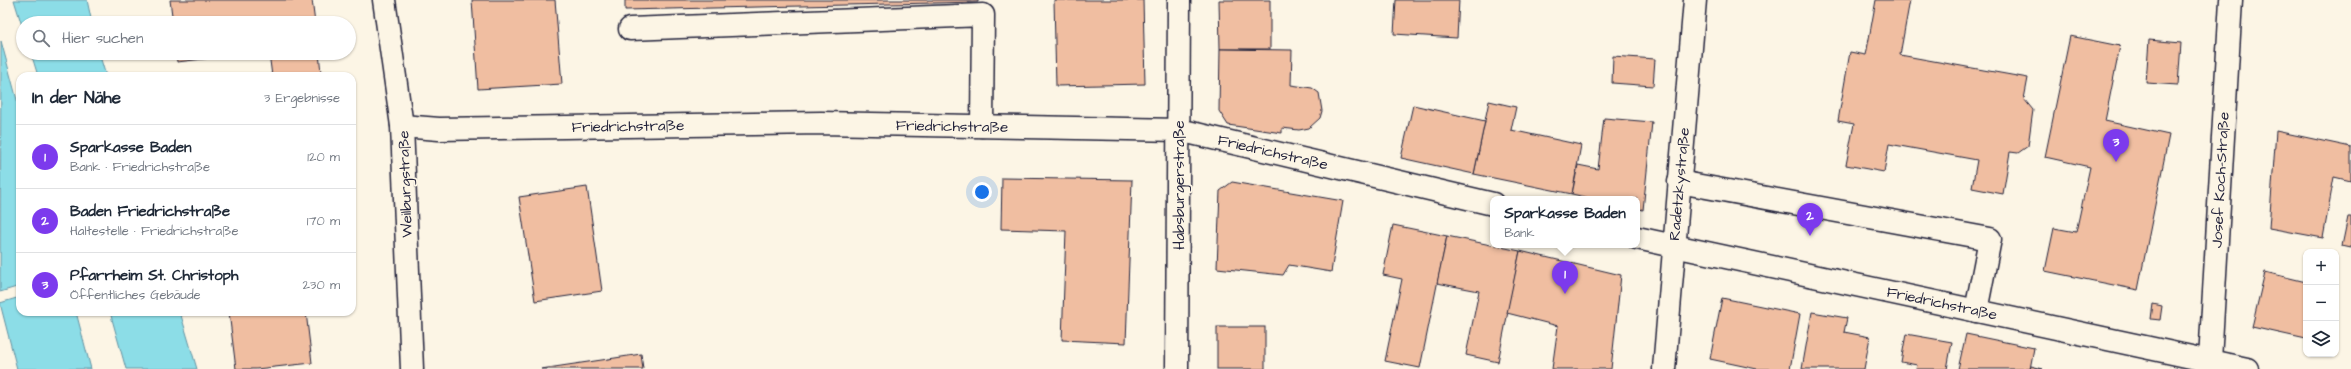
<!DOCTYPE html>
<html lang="de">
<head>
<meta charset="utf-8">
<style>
	body { margin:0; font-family:"Architects Daughter",sans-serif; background:#f2f2f3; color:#1f2937 }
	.controls { position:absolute; right:12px; bottom:12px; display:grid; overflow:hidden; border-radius:8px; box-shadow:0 1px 3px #0004 }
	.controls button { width:36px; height:36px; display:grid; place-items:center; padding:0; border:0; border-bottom:1px solid #e0e1e3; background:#fff; color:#1f2937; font:20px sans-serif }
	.you { position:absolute; left:982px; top:192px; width:14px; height:14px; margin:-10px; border:3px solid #fff; border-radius:50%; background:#1a73e8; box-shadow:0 0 0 6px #1a73e833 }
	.badge { display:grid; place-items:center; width:26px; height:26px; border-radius:50%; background:#7c3aed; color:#fff; font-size:13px; font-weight:700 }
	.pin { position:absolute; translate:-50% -33px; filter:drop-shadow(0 1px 2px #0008) }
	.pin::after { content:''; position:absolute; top:21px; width:14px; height:12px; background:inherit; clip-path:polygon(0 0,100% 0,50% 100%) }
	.popup { position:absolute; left:1490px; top:196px; width:150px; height:52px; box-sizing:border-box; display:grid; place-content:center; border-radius:8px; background:#fff; filter:drop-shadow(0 1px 3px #0005); font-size:13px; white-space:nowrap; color:#747a83 }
	.popup b { font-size:15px; color:#1f2937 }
	.popup::after { content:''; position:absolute; left:50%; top:100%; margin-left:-8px; border:8px solid transparent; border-top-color:#fff }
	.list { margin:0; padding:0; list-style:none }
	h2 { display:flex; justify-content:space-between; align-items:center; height:52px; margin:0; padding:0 16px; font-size:17px }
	h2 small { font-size:13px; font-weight:400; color:#747a83 }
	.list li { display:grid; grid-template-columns:26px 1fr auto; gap:12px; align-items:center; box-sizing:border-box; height:64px; padding:0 16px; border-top:1px solid #e0e1e3 }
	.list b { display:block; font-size:15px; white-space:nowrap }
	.list p { margin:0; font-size:13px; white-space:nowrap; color:#747a83 }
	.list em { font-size:13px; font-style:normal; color:#747a83 }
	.icon { flex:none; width:22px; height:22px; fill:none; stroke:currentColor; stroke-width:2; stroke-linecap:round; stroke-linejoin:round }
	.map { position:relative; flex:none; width:2351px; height:369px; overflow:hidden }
	.search { position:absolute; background:#fff; box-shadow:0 1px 3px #0004; left:16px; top:16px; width:340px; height:44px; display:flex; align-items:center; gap:10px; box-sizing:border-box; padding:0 14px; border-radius:22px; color:#747a83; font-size:15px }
	.panel { position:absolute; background:#fff; box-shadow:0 1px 3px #0004; left:16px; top:72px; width:340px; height:244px; border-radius:12px }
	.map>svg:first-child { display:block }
</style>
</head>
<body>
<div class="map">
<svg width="2351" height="369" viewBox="0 0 2351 369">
	<rect width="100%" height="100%" fill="#fcf5e5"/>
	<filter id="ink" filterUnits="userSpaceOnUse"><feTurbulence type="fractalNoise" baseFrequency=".025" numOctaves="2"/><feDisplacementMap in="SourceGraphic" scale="8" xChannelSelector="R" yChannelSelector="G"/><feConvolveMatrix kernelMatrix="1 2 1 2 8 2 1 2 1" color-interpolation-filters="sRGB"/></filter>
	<g filter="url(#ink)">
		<g fill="#8cdde7" stroke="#6292a2">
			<polygon points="14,0 87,0 92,23 23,23 23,29"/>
			<polygon points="1,41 20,111 20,286 0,292"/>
			<polygon points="31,53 99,53 106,76 38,76"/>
			<polygon points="20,297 20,312 76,312 91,369 17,369 0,303"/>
			<polygon points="110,312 180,312 197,369 126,369"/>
		</g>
		<g fill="#f0bea1" stroke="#22223b">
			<polygon points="170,0 312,0 315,23 173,23"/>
			<polygon points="472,0 555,0 562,84 478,89"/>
			<polygon points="625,0 978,0 978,2 625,10"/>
			<polygon points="1054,0 1143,0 1145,84 1056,86"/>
			<polygon points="1219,0 1270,0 1270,49 1220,49"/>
			<polygon points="1396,0 1459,0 1457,38 1394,34"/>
			<polygon points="1876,0 1910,0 1900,55 2028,78 2024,99 2033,110 2028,146 2018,153 2010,152 2003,194 1972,188 1977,160 1889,144 1884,172 1846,165 1854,124 1838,121 1850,52 1866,55"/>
			<polygon points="2070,36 2120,46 2105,121 2169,135 2138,290 2045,271 2054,228 2076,232 2090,167 2045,157"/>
			<polygon points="2149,40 2181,43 2178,85 2146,83"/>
			<polygon points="1220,49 1292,50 1291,85 1312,88 1319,93 1322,111 1320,118 1309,128 1299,130 1282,128 1282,133 1228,125 1219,111"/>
			<polygon points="176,53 255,53 177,62"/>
			<polygon points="269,53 319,53 321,73 272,76"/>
			<polygon points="1613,56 1655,59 1653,86 1612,83"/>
			<polygon points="1489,101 1516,107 1511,130 1581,145 1572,194 1474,174"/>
			<polygon points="1413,105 1485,121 1474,174 1401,158"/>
			<polygon points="1604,118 1652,122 1643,210 1637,208 1637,199 1594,199 1572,194 1578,165 1598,169"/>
			<polygon points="2276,131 2351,147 2351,181 2334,177 2323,238 2269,228"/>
			<polygon points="1002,178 1132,180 1126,343 1062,340 1066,231 1001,229"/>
			<polygon points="1232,182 1343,201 1331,272 1289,265 1283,275 1217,268 1220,191"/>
			<polygon points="587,187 602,291 535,301 519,197"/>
			<polygon points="2348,217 2351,217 2351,248 2342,246"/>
			<polygon points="1393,225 1447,236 1420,368 1385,361 1402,279 1383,275"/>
			<polygon points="1447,236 1520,251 1498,362 1466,355 1479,291 1437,283"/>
			<polygon points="1520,251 1621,275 1611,369 1552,369 1558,326 1507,313"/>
			<polygon points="2265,272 2306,282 2306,339 2252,327"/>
			<polygon points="1722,298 1800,314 1790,369 1757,369 1710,359"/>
			<polygon points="2153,304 2162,306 2160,320 2151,319"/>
			<polygon points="229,312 306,312 312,363 256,369 236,369"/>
			<polygon points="1812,312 1847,318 1844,332 1870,337 1864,369 1802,369"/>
			<rect x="1217" y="327" width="48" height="42"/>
			<polygon points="1906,334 1952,342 1947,369 1916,369 1917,365 1901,362"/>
			<polygon points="1966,334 2034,348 2030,369 1958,369"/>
			<polygon points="641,354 643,369 541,369 615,358"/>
			<polygon points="2031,366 2043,369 2030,369"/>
		</g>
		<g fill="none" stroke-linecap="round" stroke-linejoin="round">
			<defs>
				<g id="minor">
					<polyline points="384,0 402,126 412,369"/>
					<polyline points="630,29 983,15 982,126"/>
					<polyline points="402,126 439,129 821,123 1179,130 1493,204"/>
					<polyline points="1679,182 1990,239 1976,311"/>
					<polyline points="1637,238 2247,369"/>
					<polyline points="2210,360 2231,0"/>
					<polyline points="1177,369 1179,0"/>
					<polyline points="1664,369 1695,0"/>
				</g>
			</defs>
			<use href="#minor" stroke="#22223b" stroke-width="25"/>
			<use href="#minor" stroke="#fcf5e5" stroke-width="22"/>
		</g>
	</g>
	<g text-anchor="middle" stroke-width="3.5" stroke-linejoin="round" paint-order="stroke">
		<g font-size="15" fill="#22223b" stroke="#fcf5e5">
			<text transform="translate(628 126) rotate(-1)" y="5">Friedrichstraße</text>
			<text transform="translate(952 126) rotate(1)" y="5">Friedrichstraße</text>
			<text transform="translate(1273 152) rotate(13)" y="5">Friedrichstraße</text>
			<text transform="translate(2220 180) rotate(-87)" y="5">Josef Koch-Straße</text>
			<text transform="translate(405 184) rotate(-92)" y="5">Weilburgstraße</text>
			<text transform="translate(1679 184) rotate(-85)" y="5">Radetzkystraße</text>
			<text transform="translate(1179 185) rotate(-90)" y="5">Habsburgerstraße</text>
			<text transform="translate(1942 303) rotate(12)" y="5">Friedrichstraße</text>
		</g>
	</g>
</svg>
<div class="controls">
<button>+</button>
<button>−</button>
<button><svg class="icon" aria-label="layers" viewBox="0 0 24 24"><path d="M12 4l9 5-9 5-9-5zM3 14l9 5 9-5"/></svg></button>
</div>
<div class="you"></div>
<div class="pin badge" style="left:1565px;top:294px">1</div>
<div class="popup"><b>Sparkasse Baden</b>Bank</div>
<div class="pin badge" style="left:1810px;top:236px">2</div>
<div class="pin badge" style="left:2116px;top:162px">3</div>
<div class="search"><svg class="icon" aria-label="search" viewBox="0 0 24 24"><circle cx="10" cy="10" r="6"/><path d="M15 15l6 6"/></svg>Hier suchen</div>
<section class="panel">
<h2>In der Nähe<small>3 Ergebnisse</small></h2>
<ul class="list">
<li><span class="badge">1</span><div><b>Sparkasse Baden</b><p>Bank · Friedrichstraße</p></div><em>120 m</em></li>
<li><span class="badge">2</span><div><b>Baden Friedrichstraße</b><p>Haltestelle · Friedrichstraße</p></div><em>170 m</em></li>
<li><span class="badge">3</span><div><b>Pfarrheim St. Christoph</b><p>Öffentliches Gebäude</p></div><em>230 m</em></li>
</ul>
</section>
</div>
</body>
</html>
